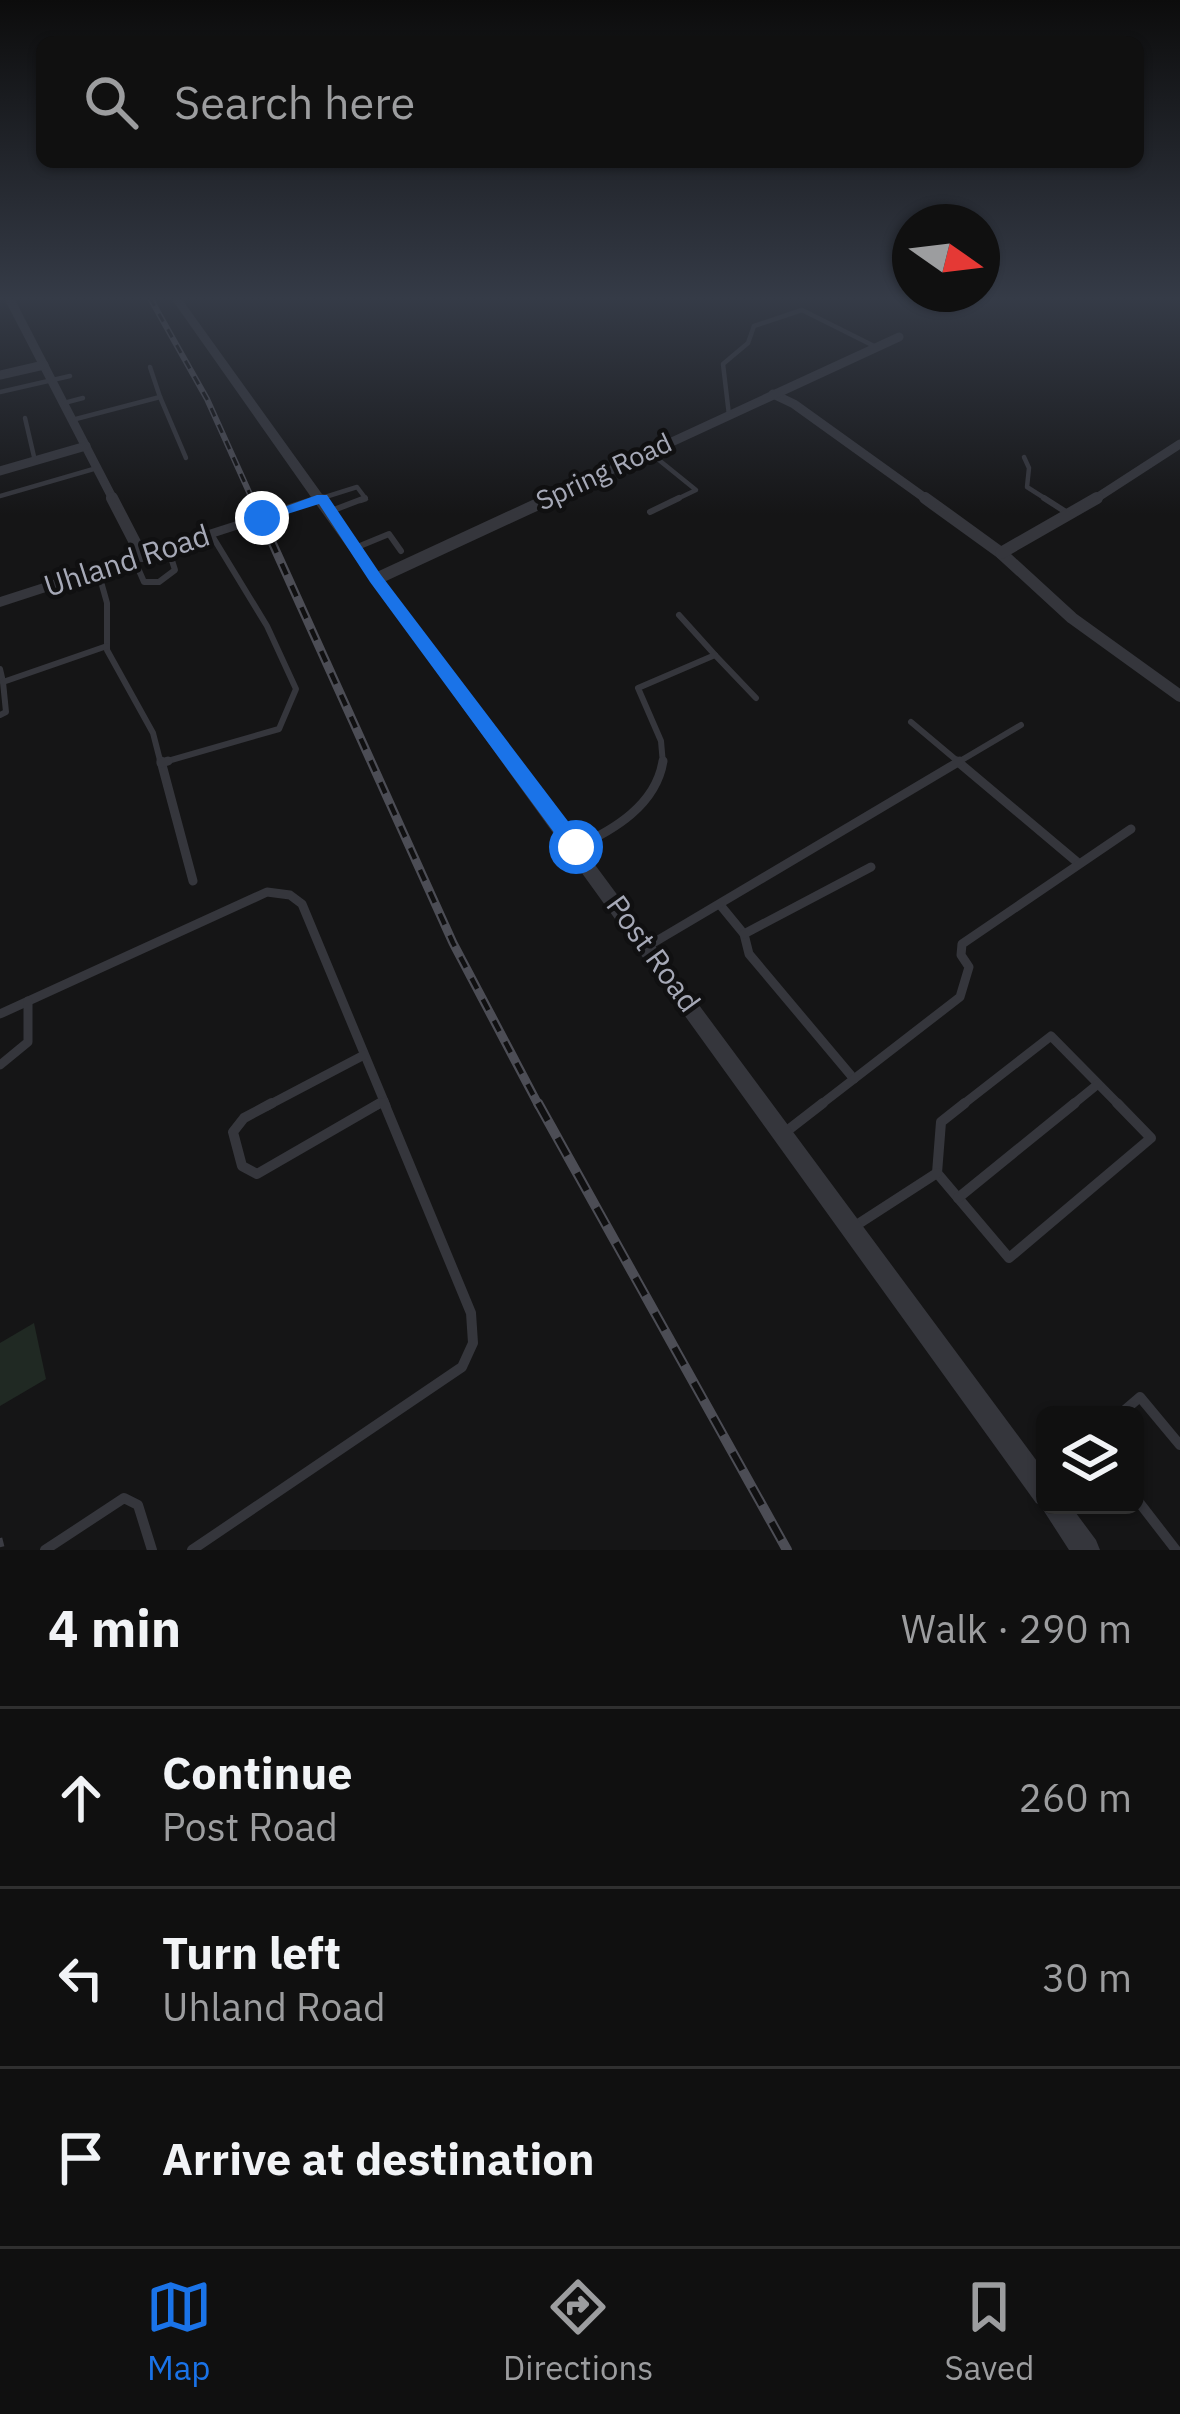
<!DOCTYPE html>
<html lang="en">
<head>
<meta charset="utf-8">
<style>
	body { margin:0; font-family:"IBM Plex Sans",sans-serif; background:#191919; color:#f1f3f6 }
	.controls { position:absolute; right:36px; bottom:36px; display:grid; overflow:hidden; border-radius:18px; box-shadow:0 3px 9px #0004 }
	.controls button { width:108px; height:108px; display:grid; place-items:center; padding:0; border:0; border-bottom:3px solid #303030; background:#101010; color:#f1f3f6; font:60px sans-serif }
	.compass { position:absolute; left:892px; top:204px; width:108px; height:108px; border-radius:50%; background:#101010; box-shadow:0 3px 9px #0004; rotate:104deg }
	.stop { position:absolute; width:36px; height:36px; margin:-27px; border:9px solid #1a73e8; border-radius:50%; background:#fff }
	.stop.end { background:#1a73e8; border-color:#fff; box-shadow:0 3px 12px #0008 }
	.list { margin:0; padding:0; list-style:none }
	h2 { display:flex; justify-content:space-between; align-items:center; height:156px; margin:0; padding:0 48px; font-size:51px }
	h2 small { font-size:39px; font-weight:400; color:#9c9d9f }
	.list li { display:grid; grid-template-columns:78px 1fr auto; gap:36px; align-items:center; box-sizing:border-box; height:180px; padding:0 48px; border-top:3px solid #303030 }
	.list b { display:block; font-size:45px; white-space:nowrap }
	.list p { margin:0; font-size:39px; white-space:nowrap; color:#9c9d9f }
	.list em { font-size:39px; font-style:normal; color:#9c9d9f }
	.icon { flex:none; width:66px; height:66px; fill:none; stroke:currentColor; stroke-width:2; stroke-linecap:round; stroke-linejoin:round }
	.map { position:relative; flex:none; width:1180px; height:1550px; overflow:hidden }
	.search { position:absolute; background:#101010; box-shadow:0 3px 9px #0004; left:36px; right:36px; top:36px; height:132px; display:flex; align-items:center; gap:30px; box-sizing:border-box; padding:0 42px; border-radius:18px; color:#9c9d9f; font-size:45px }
	.sheet { height:696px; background:#101010 }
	nav { display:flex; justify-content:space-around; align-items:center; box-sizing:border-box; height:168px; border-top:3px solid #303030; background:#101010; font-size:33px; color:#9c9d9f }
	nav a { display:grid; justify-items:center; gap:6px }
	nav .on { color:#1a73e8 }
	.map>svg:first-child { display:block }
</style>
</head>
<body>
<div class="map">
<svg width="1180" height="1550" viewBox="0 0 1180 1550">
	<rect width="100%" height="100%" fill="#151516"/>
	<polygon fill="#202923" points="34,1323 46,1379 0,1406 0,1343"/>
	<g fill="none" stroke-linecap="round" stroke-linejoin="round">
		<polyline stroke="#3b3c43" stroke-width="4.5" stroke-dasharray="9 14" stroke-linecap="butt" points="0,1538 3,1550"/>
		<g stroke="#35363c" stroke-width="4.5">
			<polyline points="150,367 160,397"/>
			<polyline points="0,392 70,376"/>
			<polyline points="64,403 83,398"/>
			<polyline points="729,415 723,364 748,343 754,326 802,310 876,347"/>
			<polyline points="25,418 35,461"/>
			<polyline points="72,420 160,397 186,458"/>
			<polyline points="649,452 696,490 673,501"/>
			<polyline points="1024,457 1029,468 1027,487 1049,501"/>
			<polyline points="0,496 97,468"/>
			<polyline points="322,498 357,487 366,499 360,501"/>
		</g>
		<g stroke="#35363c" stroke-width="6">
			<polyline points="1044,498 1069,514"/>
			<polyline points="331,511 365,498"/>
			<polyline points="650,512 679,498"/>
			<polyline points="355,548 389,534 401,551"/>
			<polyline points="134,559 144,582 159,582 175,570 168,548"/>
			<polyline points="98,571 107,603 107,650 153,733 161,764"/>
			<polyline points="679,615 715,655"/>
			<polyline points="0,669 3,682"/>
			<polyline points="0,715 6,712 3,682 107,646"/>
			<polyline points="911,722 961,764"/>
			<polyline points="161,763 279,729 296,689 267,626 211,534"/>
			<polyline points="663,764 661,741 638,688 715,655 756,698"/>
			<polyline points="955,764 1021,725"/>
		</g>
		<g stroke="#35363c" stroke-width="9">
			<polyline points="161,761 193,881"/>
			<polyline points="957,761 1077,862"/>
			<polyline points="161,763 168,761"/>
			<path d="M576 847C614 830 656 805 663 761"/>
			<polyline points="721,906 744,934 749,954 854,1079"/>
			<polyline points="744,934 871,867"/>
			<polyline points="648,946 960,761"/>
			<polyline points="0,1014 267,892 290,895 302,904 386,1106"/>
			<polyline points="0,1065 28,1042 28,1001"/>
			<polyline points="267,1106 364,1055"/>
			<polyline points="375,1106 384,1101"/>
			<polyline points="819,1106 960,997 969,967 961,955 962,944 1131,829"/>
			<polyline points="961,1106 1051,1036 1120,1106"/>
			<polyline points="1071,1106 1098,1084"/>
		</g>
		<g stroke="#35363c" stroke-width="10">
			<polyline points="272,1103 244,1118 233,1132 242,1166 257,1174 380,1103"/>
			<polyline points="783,1134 823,1103"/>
			<polyline points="937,1173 1009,1258 1151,1138 1117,1103"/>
			<polyline points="937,1173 941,1122 965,1103"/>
			<polyline points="958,1198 1075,1103"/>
			<polyline points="852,1228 937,1173"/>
			<polyline points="1119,1415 1140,1397 1180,1445"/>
			<polyline points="1135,1497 1176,1550"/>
			<polyline points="45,1550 124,1498 138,1505 152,1550"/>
			<polyline points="192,1550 462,1367 473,1343 471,1313 384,1103"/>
		</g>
		<g stroke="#35363c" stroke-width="9">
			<polyline points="9,298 114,501"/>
			<polyline points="0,375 44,365"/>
			<polyline points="773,394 794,404 929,501"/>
			<polyline points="0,471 86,446"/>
			<polyline points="544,501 899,337"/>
			<polyline points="1092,501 1180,444"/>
		</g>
		<g stroke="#35363c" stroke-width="12">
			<polyline points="112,498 142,556"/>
			<polyline points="925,498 1001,553 1072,618 1180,696"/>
			<polyline points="1001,553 1097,498"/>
			<polyline points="376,579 551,498"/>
		</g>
		<polygon fill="#35363c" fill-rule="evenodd" points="171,298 181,298 322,494 326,495 327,500 381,576 1045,1472 1045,1505 1070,1505 1096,1540 1100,1550 1069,1550 1040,1505 1036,1503 316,504 0,607 0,597 311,497"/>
		<defs>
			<polyline id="rail-far2" points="150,298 207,399 253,501"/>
			<polyline id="rail-far1" points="252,498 453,943 539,1106"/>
			<polyline id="rail" points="538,1103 787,1550"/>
		</defs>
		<use href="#rail-far2" stroke="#4c4d55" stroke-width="6"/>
		<use href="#rail-far1" stroke="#4c4d55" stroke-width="9"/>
		<use href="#rail" stroke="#4c4d55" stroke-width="10"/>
		<use href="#rail-far2" stroke="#101011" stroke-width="3" stroke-dasharray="9" stroke-linecap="butt"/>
		<use href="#rail-far1" stroke="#101011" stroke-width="4.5" stroke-dasharray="12" stroke-linecap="butt"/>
		<use href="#rail" stroke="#101011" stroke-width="6" stroke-dasharray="20" stroke-linecap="butt"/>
	</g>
	<linearGradient id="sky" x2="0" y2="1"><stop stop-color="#0c0c0c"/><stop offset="0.58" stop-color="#353b47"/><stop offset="1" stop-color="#353b47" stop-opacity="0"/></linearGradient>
	<rect width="1180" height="515" fill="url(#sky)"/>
	<polygon fill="#1a73e8" points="317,495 327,495 381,575 583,841 583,853 569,853 370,582 319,504 262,522 254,518"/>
	<g text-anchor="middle" stroke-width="9" stroke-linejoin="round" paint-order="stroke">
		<g font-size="27" fill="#a6a9b7" stroke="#101011">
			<text transform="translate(604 472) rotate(-25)" y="9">Spring Road</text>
		</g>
		<g font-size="30" fill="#a6a9b7" stroke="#101011">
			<text transform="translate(127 561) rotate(-18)" y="10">Uhland Road</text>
			<text transform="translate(653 954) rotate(54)" y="10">Post Road</text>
		</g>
	</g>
</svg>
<div class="controls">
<button><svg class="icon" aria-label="layers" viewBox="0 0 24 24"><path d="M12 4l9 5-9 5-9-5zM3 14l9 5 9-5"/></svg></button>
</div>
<svg class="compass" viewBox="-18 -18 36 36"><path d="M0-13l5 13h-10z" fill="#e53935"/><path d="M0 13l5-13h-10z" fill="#9c9d9f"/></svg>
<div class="stop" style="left:576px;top:847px"></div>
<div class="stop end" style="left:262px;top:518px"></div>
<div class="search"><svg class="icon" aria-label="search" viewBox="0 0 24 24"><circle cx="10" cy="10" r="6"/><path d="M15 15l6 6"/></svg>Search here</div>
</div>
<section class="sheet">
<h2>4 min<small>Walk · 290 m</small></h2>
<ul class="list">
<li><svg class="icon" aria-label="ahead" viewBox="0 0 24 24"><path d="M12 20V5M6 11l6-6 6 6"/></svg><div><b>Continue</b><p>Post Road</p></div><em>260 m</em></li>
<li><svg class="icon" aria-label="left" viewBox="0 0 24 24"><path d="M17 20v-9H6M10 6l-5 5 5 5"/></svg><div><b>Turn left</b><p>Uhland Road</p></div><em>30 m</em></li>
<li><svg class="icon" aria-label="arrive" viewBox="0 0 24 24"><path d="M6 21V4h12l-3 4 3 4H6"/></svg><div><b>Arrive at destination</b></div></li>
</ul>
</section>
<nav>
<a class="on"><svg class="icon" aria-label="map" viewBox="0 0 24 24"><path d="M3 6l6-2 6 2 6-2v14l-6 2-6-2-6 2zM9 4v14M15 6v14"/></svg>Map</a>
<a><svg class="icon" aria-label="directions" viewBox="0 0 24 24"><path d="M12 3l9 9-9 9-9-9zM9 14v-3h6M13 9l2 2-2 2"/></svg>Directions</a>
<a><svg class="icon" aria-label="saved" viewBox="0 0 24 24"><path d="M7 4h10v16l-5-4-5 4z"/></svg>Saved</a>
</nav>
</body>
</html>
